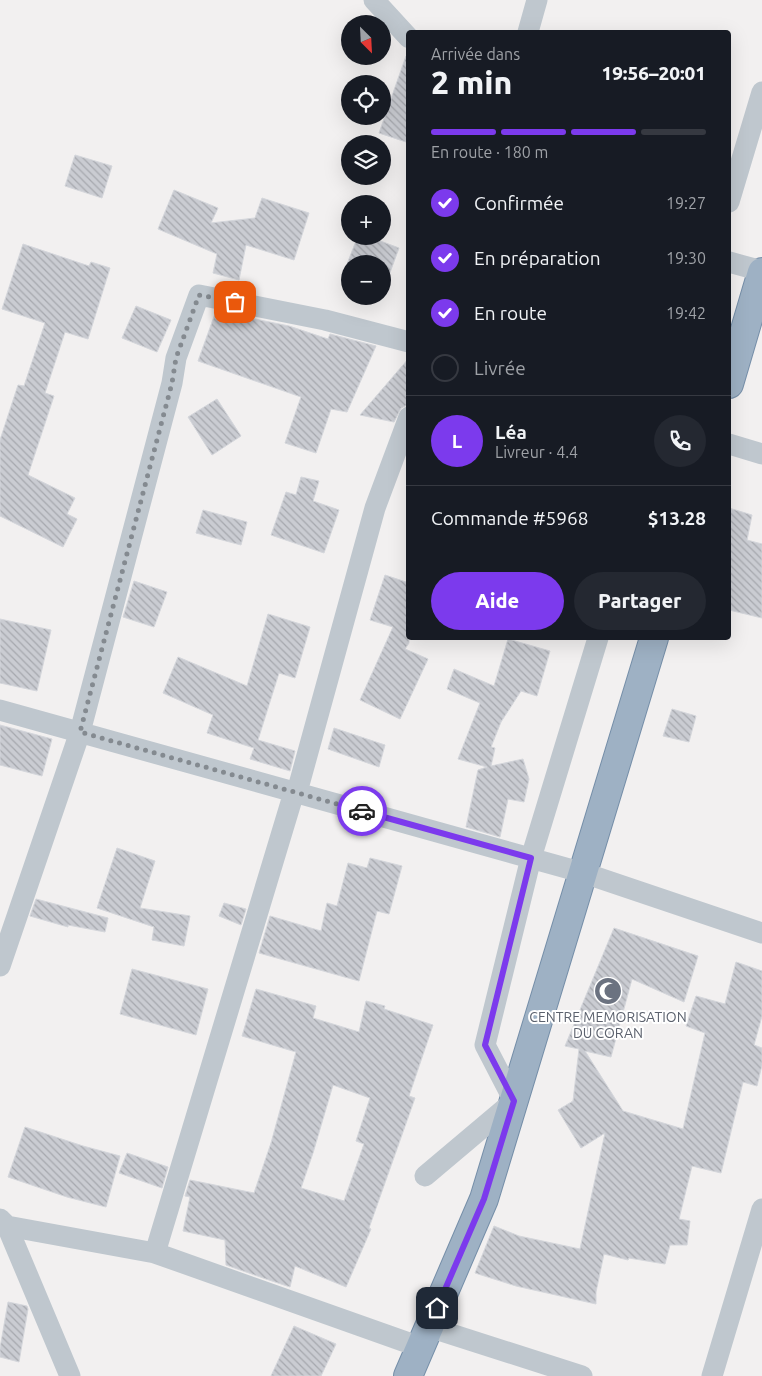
<!DOCTYPE html>
<html lang="fr">
<head>
<meta charset="utf-8">
<style>
  :root { --surface:#171b24; --page:#242831; --text:#f1f3f6; --muted:#9ea1a6; --line:#363941; --accent:#7c3aed }
  body { margin:0; font-family:Ubuntu,sans-serif; background:var(--page); color:var(--text); height:100vh; display:flex; flex-direction:column; font-size:19px; white-space:nowrap }
  * { box-sizing:border-box; margin:0 }
  p { font-size:16px; color:var(--muted) }
  .icon { flex:none; width:28px; height:28px; fill:none; stroke:currentColor; stroke-width:2; stroke-linecap:round; stroke-linejoin:round }
  .map { position:relative; flex:1; overflow:hidden }
  .panel { position:absolute; left:406px; top:30px; width:325px; height:610px; display:flex; flex-direction:column; background:var(--surface); border-radius:5px; box-shadow:0 5px 20px #0002 }
  .panel>* { flex:none }
  .needle { width:32px; rotate:156deg }
  .buttons { position:absolute; left:341px; top:15px; display:grid; gap:10px }
  .buttons a { display:grid; place-items:center; width:50px; height:50px; border-radius:50%; background:var(--surface); box-shadow:0 5px 20px #0002; font-size:25px }
  .pin { position:absolute; display:grid; place-items:center; width:42px; height:42px; color:#fff; margin:-21px; border-radius:10px; box-shadow:0 2px 8px #0006 }
  .courier { position:absolute; display:grid; place-items:center; width:50px; height:50px; margin:-25px; border:4px solid #7c3aed; border-radius:50%; background:#fff; color:#222; box-shadow:0 1px 6px #0007 }
  .head em { font-style:normal; font-weight:800 }
  .head div { display:flex; flex-direction:column-reverse }
  .head { display:flex; align-items:center; justify-content:space-between; height:85px; padding:0 25px }
  h1 { font-size:32px; font-weight:800; line-height:38px }
  .bar { display:grid; grid-template-columns:repeat(4,1fr); gap:8px 5px; align-content:center; height:60px; padding:0 25px }
  .bar i { height:6px; border-radius:4px; background:var(--line) }
  .bar .on { background:var(--accent) }
  .bar p { grid-column:span 4 }
  .line { display:flex; align-items:center; gap:12px; padding:0 25px; border-top:1px solid var(--line) }
  .line div { flex:1 }
  .round { display:grid; place-items:center; flex:none; width:52px; height:52px; border-radius:26px; background:var(--page) }
  ol { padding:0 25px; list-style:none }
  li { display:flex; align-items:center; gap:15px; height:55px }
  li p { margin-inline-start:auto }
  li .icon { padding:5px; border-radius:50%; background:var(--accent); color:#fff; stroke-width:4 }
  li:last-child { color:var(--muted) }
  li i { width:28px; height:28px; border:2px solid var(--line); border-radius:50% }
  .cta { display:flex; gap:10px; margin-top:auto; padding:10px 25px }
  .cta a { flex:1; height:58px; border-radius:30px; background:var(--accent); color:#fff; font-size:20px; font-weight:800; line-height:58px; text-align:center }
  .cta a+a { background:var(--page); color:var(--text) }
  .map>svg:first-child { display:block }
  .building { fill:url(#building-back-hatch); stroke:#d4d6db; fill-rule:evenodd }
  .lines { fill:none; stroke-linecap:round; stroke-linejoin:round }
  .trunk-casing { stroke:#758ea8; stroke-width:30 }
  .minor { stroke:#bfc7ce; stroke-width:21 }
  .trunk { stroke:#9eb1c4; stroke-width:28 }
  .done { stroke:#848a90; stroke-width:5; stroke-dasharray:0 9 }
  .route { stroke:#7c3aed; stroke-width:6 }
  .labels { text-anchor:middle; stroke-width:4; stroke-linejoin:round; paint-order:stroke }
  .worship-label { font-size:14px; fill:#5b616d; stroke:#fff }
</style>
</head>
<body>
<div class="map">
<svg width="762" height="1376" viewBox="0 0 762 1376">
  <defs>
    <pattern id="building-back-hatch" width="6" height="6" patternUnits="userSpaceOnUse" patternTransform="scale(1.25)"><rect width="6" height="6" fill="#caccd2"/><path d="M-1 5l2 2M0 0l6 6M5-1l2 2" fill="none" stroke="#a6a8ae"/></pattern>
  </defs>
  <rect width="100%" height="100%" fill="#f2f0f0"/>
  <path class="building" d="M 406,56 L 409,56 L 409,143 L 379,133 Z
    M 75,155 L 112,166 L 102,198 L 65,186 Z
    M 174,190 L 218,208 L 211,223 L 255,218 L 262,198 L 309,213 L 294,260 L 246,245 L 239,280 L 213,273 L 217,254 L 158,229 Z
    M 358,236 L 367,236 L 399,248 L 388,278 L 382,276 L 382,264 L 347,264 Z
    M 23,244 L 89,266 L 91,262 L 110,268 L 88,339 L 65,332 L 45,393 L 54,396 L 28,475 L 75,498 L 67,514 L 77,519 L 63,547 L 0,516 L 0,440 L 18,385 L 24,386 L 45,323 L 2,309 Z
    M 136,306 L 171,320 L 157,352 L 122,338 Z
    M 216,311 L 289,326 L 328,339 L 330,334 L 376,346 L 347,412 L 331,409 L 316,453 L 285,443 L 301,397 L 198,361 Z
    M 409,358 L 409,395 L 407,405 L 401,408 L 394,422 L 360,415 Z
    M 217,399 L 241,436 L 212,455 L 188,417 Z
    M 301,477 L 319,481 L 313,501 L 339,510 L 324,553 L 271,535 L 286,492 L 296,495 Z
    M 729,508 L 752,515 L 747,540 L 762,544 L 762,618 L 729,610 Z
    M 203,510 L 247,522 L 241,545 L 196,533 Z
    M 385,575 L 409,583 L 409,643 L 405,649 L 428,659 L 400,719 L 360,700 L 393,627 L 370,620 Z
    M 134,581 L 167,592 L 154,627 L 123,617 Z
    M 268,614 L 310,627 L 295,678 L 279,673 L 258,740 L 295,751 L 290,771 L 250,759 L 254,748 L 207,733 L 213,715 L 163,693 L 178,657 L 247,686 Z
    M 0,619 L 51,630 L 37,691 L 0,683 Z
    M 508,639 L 550,651 L 537,696 L 521,691 L 501,722 L 491,747 L 495,748 L 491,766 L 523,759 L 529,779 L 524,802 L 508,799 L 500,837 L 466,827 L 478,770 L 487,767 L 458,759 L 480,703 L 447,689 L 454,669 L 494,686 Z
    M 672,709 L 696,716 L 689,742 L 663,736 Z
    M 0,725 L 52,739 L 42,776 L 0,765 Z
    M 334,728 L 385,745 L 379,767 L 328,749 Z
    M 117,848 L 155,861 L 140,908 L 190,916 L 184,946 L 152,940 L 154,927 L 97,908 Z
    M 370,858 L 402,866 L 389,914 L 377,911 L 359,981 L 259,953 L 270,916 L 321,931 L 327,903 L 337,906 L 348,863 L 367,868 Z
    M 36,899 L 108,918 L 105,932 L 68,925 L 68,927 L 30,916 Z
    M 224,903 L 246,909 L 241,925 L 219,916 Z
    M 614,928 L 698,956 L 684,1002 L 632,979 L 611,1057 L 585,1051 L 623,1111 L 683,1129 L 705,1033 L 686,1026 L 696,996 L 725,1004 L 736,962 L 762,971 L 762,1016 L 754,1045 L 762,1048 L 762,1065 L 757,1086 L 743,1082 L 721,1173 L 692,1166 L 679,1219 L 690,1221 L 687,1245 L 670,1245 L 665,1264 L 629,1258 L 628,1260 L 604,1254 L 596,1292 L 596,1304 L 516,1286 L 475,1273 L 494,1226 L 519,1236 L 580,1249 L 605,1133 L 581,1148 L 558,1110 L 573,1101 L 579,1049 L 565,1046 Z
    M 132,969 L 208,989 L 196,1035 L 120,1014 Z
    M 256,989 L 316,1006 L 313,1018 L 359,1032 L 366,1001 L 385,1006 L 384,1009 L 433,1025 L 409,1096 L 415,1098 L 369,1228 L 371,1229 L 346,1287 L 295,1266 L 290,1287 L 266,1279 L 226,1265 L 225,1240 L 183,1231 L 190,1197 L 185,1196 L 190,1180 L 254,1193 L 271,1143 L 296,1052 L 242,1036 ZM 333,1085 L 370,1098 L 356,1141 L 364,1144 L 344,1201 L 301,1188 L 313,1153 Z
    M 25,1127 L 83,1146 L 120,1156 L 106,1207 L 67,1197 L 8,1177 Z
    M 127,1153 L 168,1167 L 162,1188 L 119,1173 Z
    M 8,1302 L 27,1306 L 28,1309 L 19,1362 L 0,1357 L 0,1348 Z
    M 294,1326 L 336,1344 L 321,1376 L 271,1376 Z"/>
  <g class="lines">
    <g class="trunk-casing">
      <path id="trunk" d="M 729,384 L 762,272
        M 408,1376 L 484,1199 L 654,638"/>
    </g>
    <path class="minor" d="M 374,0 L 409,38
      M 528,32 L 537,0
      M 729,202 L 762,92
      M 729,262 L 762,271
      M 729,444 L 762,454
      M 0,710 L 584,873 L 762,933
      M 0,966 L 80,732 L 172,383 L 176,358 L 199,295 L 325,320 L 409,342
      M 425,1176 L 514,1101 L 485,1045 L 531,858 L 598,638
      M 0,1219 L 7,1226 L 70,1376
      M 7,1226 L 155,1253 L 420,1347
      M 155,1253 L 292,799 L 297,792 L 375,508 L 409,417
      M 429,1327 L 582,1376
      M 712,1376 L 762,1209"/>
    <use href="#trunk" class="trunk"/>
  </g>
  <g class="lines">
    <path class="done" d="M 235,302 L 199,295 L 176,358 L 172,383 L 80,732 L 362,811"/>
    <path class="route" d="M 362,811 L 531,858 L 485,1045 L 514,1101 L 484,1199 L 437,1308"/>
  </g>
  <defs>
    <g id="mosque-disc" transform="scale(1.4375)"><circle r="9.5" fill="#6b7280" stroke="#fff"/><path d="M3.5-4.9A6 6 0 1 0 3.5 4.9A5 5 0 1 1 3.5-4.9Z" fill="#fff"/></g>
  </defs>
  <g fill-rule="evenodd">
    <use href="#mosque-disc" x="608" y="991"/>
  </g>
  <g class="labels">
    <g class="worship-label">
      <text x="608" y="1022">CENTRE MEMORISATION<tspan x="608" dy="16">DU CORAN</tspan></text>
    </g>
  </g>
</svg>
<div class="buttons">
<a><svg class="needle" viewBox="-14 -14 28 28"><path d="M0-13l5 13h-10z" fill="#e53935"/><path d="M0 13l5-13h-10z" fill="#9ea1a6"/></svg></a>
<a><svg class="icon" aria-label="locate" viewBox="0 0 24 24"><circle cx="12" cy="12" r="6"/><path d="M12 2v4M12 18v4M2 12h4M18 12h4"/></svg></a>
<a><svg class="icon" aria-label="layers" viewBox="0 0 24 24"><path d="M12 4l9 5-9 5-9-5zM3 14l9 5 9-5"/></svg></a>
<a>+</a>
<a>−</a>
</div>
<div class="pin" style="left:235px;top:302px;background:#ea580c"><svg class="icon" aria-label="bag" viewBox="0 0 24 24"><path d="M5 8h14l-1 12H6zM9 8a3 3 0 0 1 6 0"/></svg></div>
<div class="pin" style="left:437px;top:1308px;background:#1f2937"><svg class="icon" aria-label="home" viewBox="0 0 24 24"><path d="M3 11l9-7 9 7M6 9v11h12V9"/></svg></div>
<div class="courier" style="left:362px;top:811px"><svg class="icon" aria-label="car" viewBox="0 0 24 24"><path d="M5 17H2v-5l4-1 3-4h7l3 4 3 1v5h-3M9 17h6M6 11h13"/><circle cx="7" cy="17" r="2"/><circle cx="17" cy="17" r="2"/></svg></div>
<section class="panel">
<div class="head"><div><h1>2 min</h1><p>Arrivée dans</p></div><em>19:56–20:01</em></div>
<div class="bar"><i class="on"></i><i class="on"></i><i class="on"></i><i></i><p>En route · 180 m</p></div>
<ol>
<li><svg class="icon" aria-label="check" viewBox="0 0 24 24"><path d="M5 12l5 5 9-10"/></svg>Confirmée<p>19:27</p></li>
<li><svg class="icon" aria-label="check" viewBox="0 0 24 24"><path d="M5 12l5 5 9-10"/></svg>En préparation<p>19:30</p></li>
<li><svg class="icon" aria-label="check" viewBox="0 0 24 24"><path d="M5 12l5 5 9-10"/></svg>En route<p>19:42</p></li>
<li><i></i>Livrée</li>
</ol>
<div class="line" style="height:90px"><b class="round" style="background:var(--accent);color:#fff">L</b><div><b>Léa</b><p>Livreur · 4.4</p></div><a class="round"><svg class="icon" aria-label="phone" viewBox="0 0 24 24"><path d="M5 4h4l2 5-3 2q2 4 5 5l2-3 5 2v4C11 20 4 13 5 4z"/></svg></a></div>
<div class="line" style="height:65px"><div>Commande #5968</div><b>$13.28</b></div>
<div class="cta"><a>Aide</a><a>Partager</a></div>
</section>
</div>
</body>
</html>
